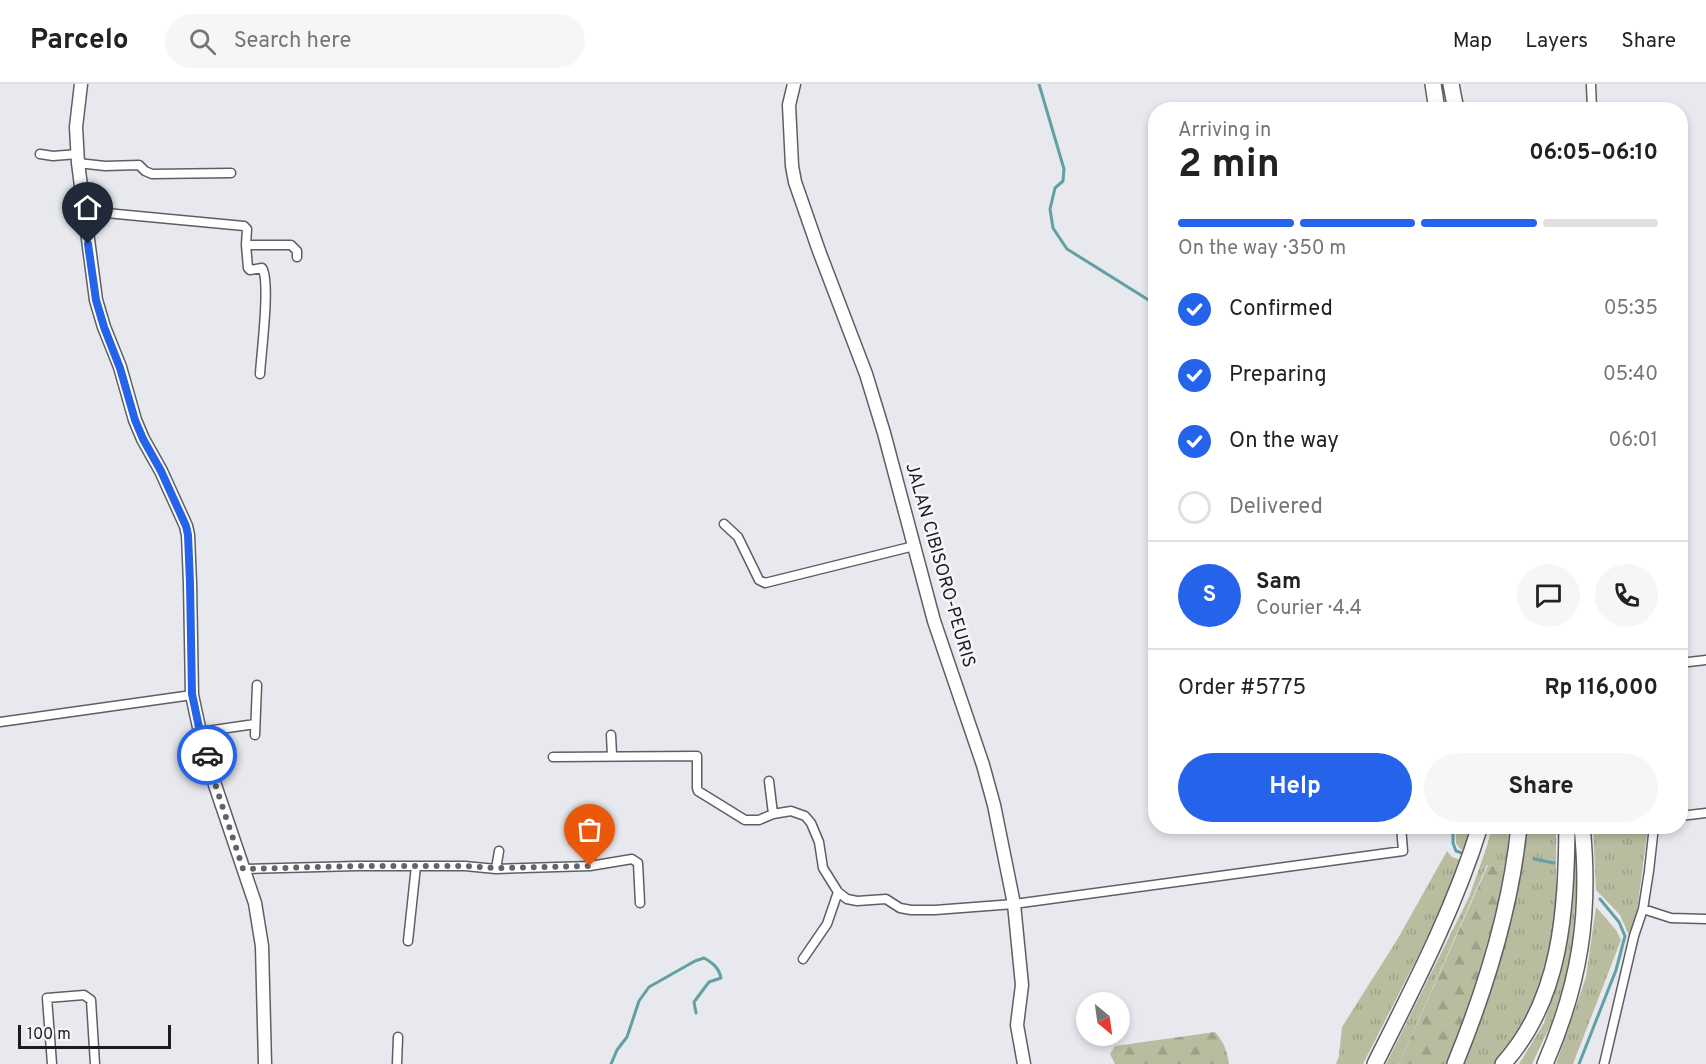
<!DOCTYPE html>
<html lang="en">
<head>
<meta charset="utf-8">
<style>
  :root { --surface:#fff; --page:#f6f6f6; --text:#222; --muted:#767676; --line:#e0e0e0; --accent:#2563eb }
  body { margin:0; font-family:Overpass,sans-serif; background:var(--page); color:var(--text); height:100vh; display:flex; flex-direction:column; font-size:22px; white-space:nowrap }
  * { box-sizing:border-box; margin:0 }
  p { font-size:20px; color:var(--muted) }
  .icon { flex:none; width:33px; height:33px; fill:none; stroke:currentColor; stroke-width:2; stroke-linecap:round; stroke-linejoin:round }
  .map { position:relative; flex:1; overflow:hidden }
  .panel { position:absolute; left:1148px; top:18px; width:540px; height:732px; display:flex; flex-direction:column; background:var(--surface); border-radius:24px; box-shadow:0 3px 9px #0003 }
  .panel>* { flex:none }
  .needle { width:39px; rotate:151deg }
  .buttons { position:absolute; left:1076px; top:908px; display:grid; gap:12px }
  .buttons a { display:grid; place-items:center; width:54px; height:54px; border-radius:50%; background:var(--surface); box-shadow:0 3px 9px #0003; font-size:30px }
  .scale { position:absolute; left:18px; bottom:15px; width:153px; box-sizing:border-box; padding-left:6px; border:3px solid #1c1c1e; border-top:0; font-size:16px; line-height:21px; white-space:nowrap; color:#1c1c1e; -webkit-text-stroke:4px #f4f6fb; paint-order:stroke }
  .pin { position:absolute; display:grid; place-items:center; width:51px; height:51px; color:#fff; margin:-62px -26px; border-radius:50% 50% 50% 0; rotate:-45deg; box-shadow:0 0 6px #0007 }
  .pin .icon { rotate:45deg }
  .courier { position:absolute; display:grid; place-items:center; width:60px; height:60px; margin:-30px; border:4px solid #2563eb; border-radius:50%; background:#fff; color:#222; box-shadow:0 2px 8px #0007 }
  .summary em { font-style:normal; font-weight:700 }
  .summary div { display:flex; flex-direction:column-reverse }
  .summary { display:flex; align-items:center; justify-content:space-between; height:102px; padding:0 30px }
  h1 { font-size:39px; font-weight:700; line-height:45px }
  .bar { display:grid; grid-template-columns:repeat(4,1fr); gap:9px 6px; align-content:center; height:72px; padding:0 30px }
  .bar i { height:8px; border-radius:4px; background:var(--line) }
  .bar .selected { background:var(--accent) }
  .bar p { grid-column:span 4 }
  .line { display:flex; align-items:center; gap:15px; padding:0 30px; border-top:2px solid var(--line) }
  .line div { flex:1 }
  .round { display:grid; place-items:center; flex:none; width:63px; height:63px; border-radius:32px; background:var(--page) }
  ol { padding:0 30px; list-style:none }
  li { display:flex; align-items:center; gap:18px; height:66px }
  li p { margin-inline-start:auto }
  li .icon { padding:6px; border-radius:50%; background:var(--accent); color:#fff; stroke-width:4 }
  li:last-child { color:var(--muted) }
  li i { width:33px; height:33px; border:3px solid var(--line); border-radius:50% }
  .primary-button { display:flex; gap:12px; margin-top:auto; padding:12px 30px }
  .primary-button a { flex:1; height:69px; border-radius:36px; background:var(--accent); color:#fff; font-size:24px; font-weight:700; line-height:69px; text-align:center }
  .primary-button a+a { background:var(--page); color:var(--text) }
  header { display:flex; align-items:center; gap:36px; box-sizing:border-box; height:84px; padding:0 30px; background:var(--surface); border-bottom:2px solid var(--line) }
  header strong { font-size:28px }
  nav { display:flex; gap:33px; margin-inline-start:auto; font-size:21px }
  .search { width:420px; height:54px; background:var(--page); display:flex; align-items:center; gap:15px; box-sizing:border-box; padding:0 21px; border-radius:33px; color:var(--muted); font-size:22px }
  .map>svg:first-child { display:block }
  .grass { fill:url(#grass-tufts) }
  .forest { fill:url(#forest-firs) }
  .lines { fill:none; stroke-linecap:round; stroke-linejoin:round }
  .stream { stroke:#61a0a5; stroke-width:3 }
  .street-casing { stroke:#5d5f63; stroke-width:11 }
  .secondary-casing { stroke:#5d5f63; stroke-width:15 }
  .highway-casing { stroke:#5d5f63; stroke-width:18 }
  .street { stroke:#fff; stroke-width:8 }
  .secondary { stroke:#fff; stroke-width:12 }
  .highway { stroke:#fff; stroke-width:15 }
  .done { stroke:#636467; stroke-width:6; stroke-dasharray:0 10.8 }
  .route { stroke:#2563eb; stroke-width:8 }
  .labels { text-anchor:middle; stroke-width:5; stroke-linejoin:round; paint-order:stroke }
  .street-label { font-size:18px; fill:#1c1c1e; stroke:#f4f6fb }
</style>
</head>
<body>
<header>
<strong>Parcelo</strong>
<div class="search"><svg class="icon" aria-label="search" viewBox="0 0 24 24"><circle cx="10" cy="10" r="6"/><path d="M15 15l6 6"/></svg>Search here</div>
<nav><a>Map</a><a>Layers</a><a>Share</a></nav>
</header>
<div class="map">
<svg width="1706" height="980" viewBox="0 0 1706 980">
  <defs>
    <pattern id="grass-tufts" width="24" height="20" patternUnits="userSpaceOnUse" patternTransform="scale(1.5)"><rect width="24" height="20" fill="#b9bc9f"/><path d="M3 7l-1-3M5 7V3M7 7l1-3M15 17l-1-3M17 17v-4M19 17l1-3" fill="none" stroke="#9ea188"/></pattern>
    <pattern id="forest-firs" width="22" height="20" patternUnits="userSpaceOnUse" patternTransform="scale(1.5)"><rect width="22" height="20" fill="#b9bc9f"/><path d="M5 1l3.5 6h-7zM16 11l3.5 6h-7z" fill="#9ea188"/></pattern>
  </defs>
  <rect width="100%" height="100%" fill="#e7e9ee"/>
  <path class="grass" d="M 1456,743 L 1473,743 L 1465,767 L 1460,765 L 1456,759 Z
    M 1492,743 L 1509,743 L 1507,783 L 1487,781 L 1399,980 L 1386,980 L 1469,813 L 1487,762 Z
    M 1524,743 L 1556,743 L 1556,828 L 1551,880 L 1534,929 L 1499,980 L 1462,980 L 1473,957 L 1499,878 Z
    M 1574,743 L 1577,797 L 1571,878 L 1551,940 L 1532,980 L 1519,980 L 1544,939 L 1562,879 Z
    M 1593,743 L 1648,743 L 1636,834 L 1629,851 L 1620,831 L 1596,806 Z
    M 1447,767 L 1452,773 L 1461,776 L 1435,839 L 1363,980 L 1336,980 L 1339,972 L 1342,943 L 1397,856 Z
    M 1596,823 L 1616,846 L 1621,856 L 1573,980 L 1556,980 L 1586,893 Z"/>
  <path class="forest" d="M 1488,781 L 1507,783 L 1484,877 L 1461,946 L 1447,980 L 1399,980 Z
    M 1215,948 C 1224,958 1227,967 1229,980 L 1115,980 L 1110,970 L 1115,962 Z"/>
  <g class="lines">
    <path class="stream" d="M 1039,0 L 1064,85 L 1063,97 L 1055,104 L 1050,125 L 1053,144 L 1067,165 L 1155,220
      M 1453,742 L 1453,759 L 1456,767 L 1465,770
      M 1534,775 L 1554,779
      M 611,980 L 617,966 L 627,953 L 639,917 L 649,903 L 695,877 L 704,874 C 713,879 719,884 721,894 L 709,898 L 694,918 L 696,929
      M 1579,980 L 1616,886 L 1625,852 L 1619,838 L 1600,815"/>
    <g class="street-casing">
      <path id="street" d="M 1591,0 L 1592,26
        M 40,70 L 53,72 L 78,70
        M 78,79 L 105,82 L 139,81 L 145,87 L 152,90 L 231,89
        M 85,127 L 244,142 L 247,145 L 246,161 L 291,161 L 297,167 L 297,173
        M 246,161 L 248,184 L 250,186 L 262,184 C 271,197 261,270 260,290
        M 724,440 L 738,453 L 759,496 L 765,499 L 914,462
        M 1680,579 L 1706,576
        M 0,638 L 192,611
        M 200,648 L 255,640
        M 255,651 L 257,601
        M 611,651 L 612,671
        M 553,673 L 697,672 L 697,704 L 698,707 L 745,736 L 759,736 L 773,730 L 791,727 L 805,732 L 811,739 L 819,758 L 823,784 L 838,808 L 847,815 L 857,817 L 886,815 L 900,824 L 911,826 L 935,826 L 1014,820 L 1403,767 L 1401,742
        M 769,697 L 773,730
        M 1680,732 L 1706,729
        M 589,752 L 590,782
        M 243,785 L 357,782 L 465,782 L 496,785 L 590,782 L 632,775 L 638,779 L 640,819
        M 496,785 L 499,767
        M 1643,825 L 1671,834 L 1706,835
        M 408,857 L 416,782
        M 803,875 L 827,840 L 838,808
        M 52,980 L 47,914 L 84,911 L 91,916 L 95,980
        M 397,980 L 398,953
        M 1604,980 L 1634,852 L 1643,825 L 1649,787 L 1654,742"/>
    </g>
    <g class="secondary-casing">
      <path id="secondary" d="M 81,0 L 76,43 L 78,79 L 96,216 L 104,243 L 120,283 L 135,336 L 143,355 L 161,387 L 186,442 L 188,451 L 190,499 L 192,611 L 200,648 L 215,701 L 255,819 L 262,862 L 265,980
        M 794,0 L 789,21 L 792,82 L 795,98 L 819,167 L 866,290 L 884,349 L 934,537 L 983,681 L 994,721 L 1014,820 L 1022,901 L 1017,941 L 1024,980"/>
    </g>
    <g class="highway-casing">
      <path id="highway" d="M 1433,0 L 1437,26
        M 1451,0 L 1456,26
        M 1375,980 C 1414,902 1454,826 1480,742
        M 1455,980 C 1486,904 1511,825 1519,742
        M 1503,980 C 1562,915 1566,826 1567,742
        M 1545,980 C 1580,899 1591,830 1582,742"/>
    </g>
    <use href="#street" class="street"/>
    <use href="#secondary" class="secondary"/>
    <use href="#highway" class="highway"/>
  </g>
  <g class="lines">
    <path class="done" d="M 207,671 C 217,709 231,747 243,785 L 357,782 L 465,782 L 496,784 L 590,782"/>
    <path class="route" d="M 88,160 L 96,216 L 104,243 L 120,284 L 135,336 L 143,355 L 161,387 L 186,442 L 188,451 L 190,499 L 192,610 L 200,648 L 207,671"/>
  </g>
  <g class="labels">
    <g class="street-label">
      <text transform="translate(941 481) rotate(74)" y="6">JALAN CIBISORO-PEURIS</text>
    </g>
  </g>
</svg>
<div class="buttons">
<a><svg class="needle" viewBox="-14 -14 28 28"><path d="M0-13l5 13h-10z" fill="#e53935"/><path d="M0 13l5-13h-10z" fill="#767676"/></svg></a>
</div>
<div class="scale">100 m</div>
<div class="pin" style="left:590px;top:782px;background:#ea580c"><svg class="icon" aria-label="bag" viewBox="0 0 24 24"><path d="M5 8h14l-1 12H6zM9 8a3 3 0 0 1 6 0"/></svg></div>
<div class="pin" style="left:88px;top:160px;background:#1f2937"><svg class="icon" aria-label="home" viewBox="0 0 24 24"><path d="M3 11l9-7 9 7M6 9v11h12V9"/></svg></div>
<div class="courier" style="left:207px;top:671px"><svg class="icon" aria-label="car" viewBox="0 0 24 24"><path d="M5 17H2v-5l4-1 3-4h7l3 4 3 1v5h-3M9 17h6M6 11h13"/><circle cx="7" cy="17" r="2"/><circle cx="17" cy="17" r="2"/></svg></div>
<section class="panel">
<div class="summary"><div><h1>2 min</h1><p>Arriving in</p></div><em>06:05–06:10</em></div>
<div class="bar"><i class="selected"></i><i class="selected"></i><i class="selected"></i><i></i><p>On the way · 350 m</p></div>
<ol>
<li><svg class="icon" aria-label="check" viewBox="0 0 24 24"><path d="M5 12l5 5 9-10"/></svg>Confirmed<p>05:35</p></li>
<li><svg class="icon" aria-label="check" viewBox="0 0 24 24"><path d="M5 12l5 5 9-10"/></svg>Preparing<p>05:40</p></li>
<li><svg class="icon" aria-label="check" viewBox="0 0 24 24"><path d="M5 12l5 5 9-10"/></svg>On the way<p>06:01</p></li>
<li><i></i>Delivered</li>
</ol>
<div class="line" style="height:108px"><b class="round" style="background:var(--accent);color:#fff">S</b><div><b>Sam</b><p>Courier · 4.4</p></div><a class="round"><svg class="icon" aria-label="chat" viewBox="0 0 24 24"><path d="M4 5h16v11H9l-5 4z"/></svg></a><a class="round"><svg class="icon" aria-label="phone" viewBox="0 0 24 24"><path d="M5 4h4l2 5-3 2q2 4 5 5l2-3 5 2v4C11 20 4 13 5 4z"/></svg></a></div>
<div class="line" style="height:78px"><div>Order #5775</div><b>Rp 116,000</b></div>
<div class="primary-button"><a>Help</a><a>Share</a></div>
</section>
</div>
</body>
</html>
